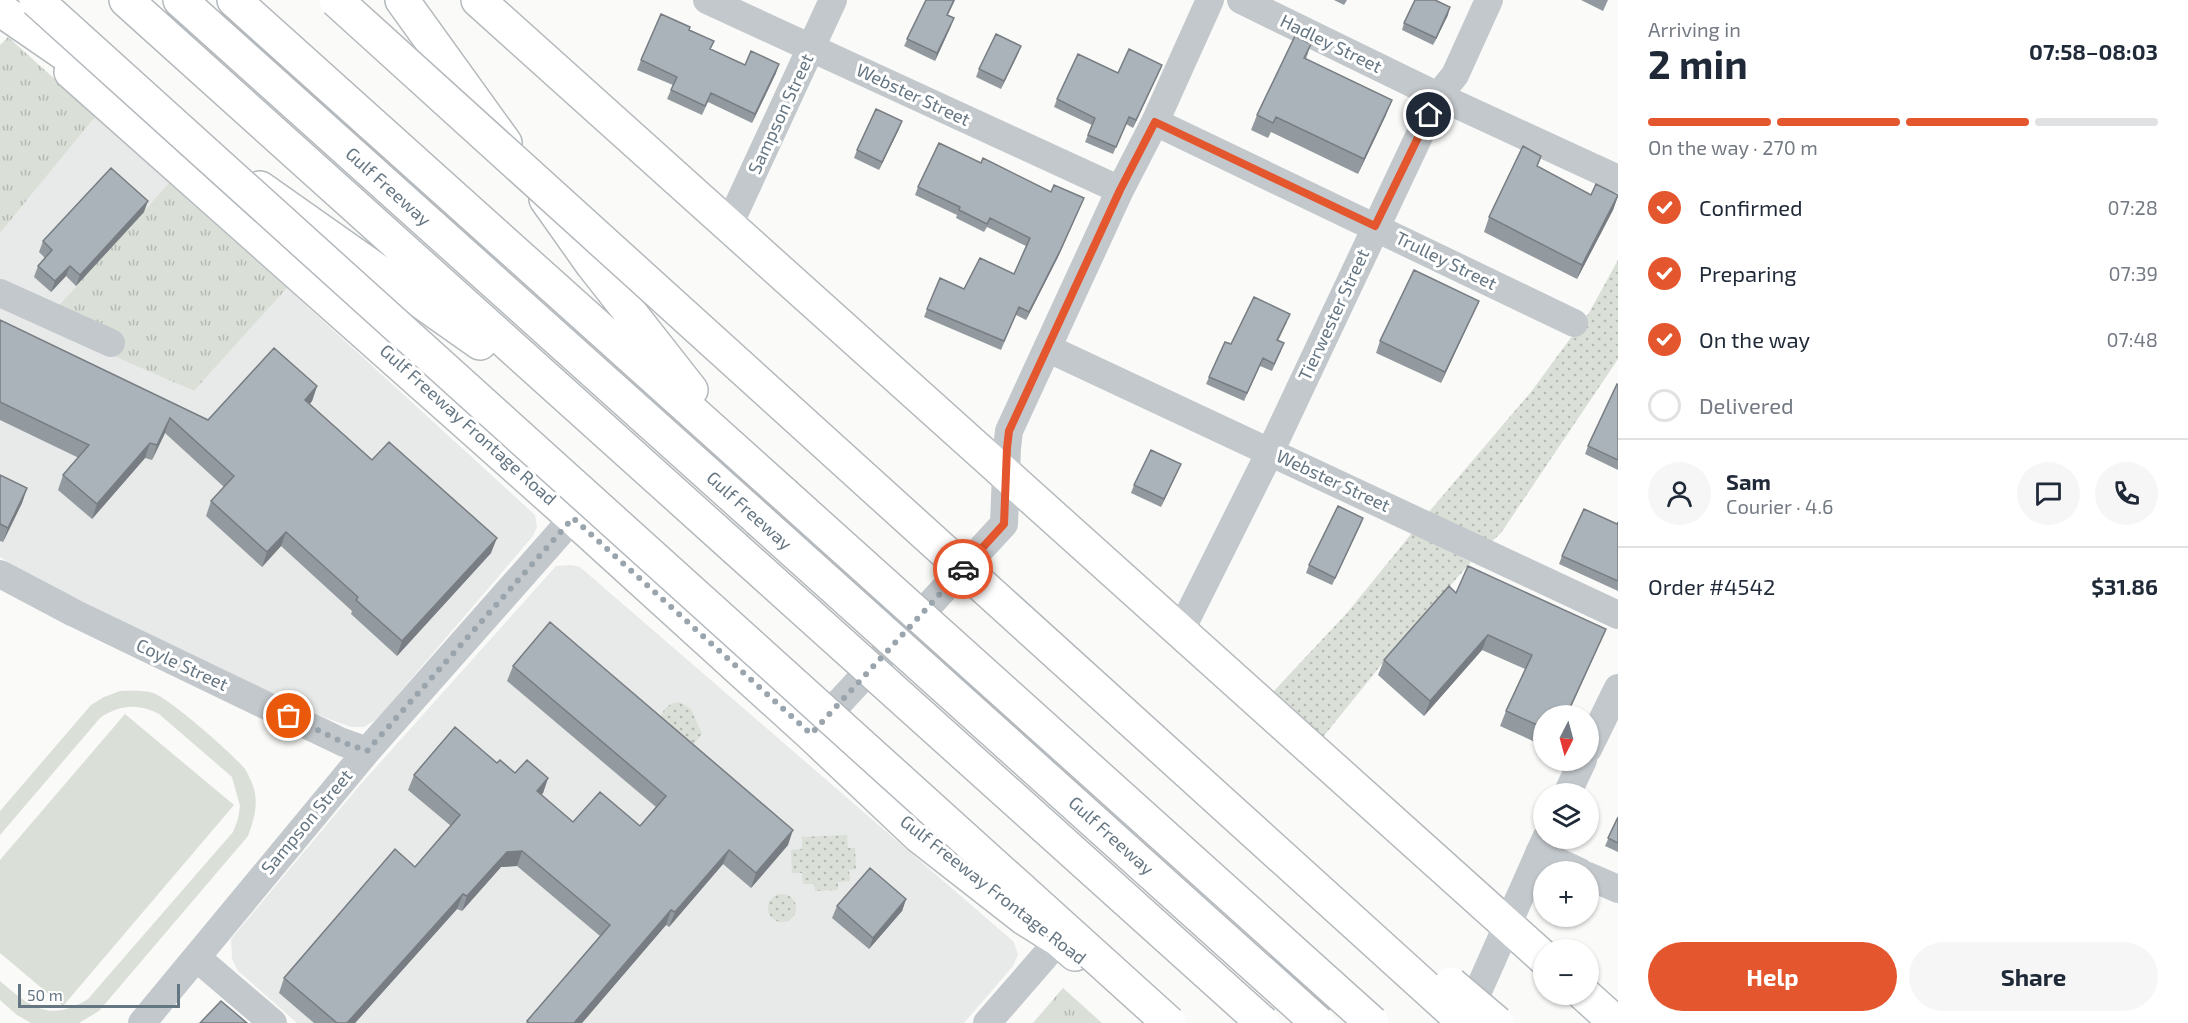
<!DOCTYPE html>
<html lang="en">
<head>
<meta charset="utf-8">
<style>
  :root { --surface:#fff; --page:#f6f6f7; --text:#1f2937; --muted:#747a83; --line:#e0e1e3; --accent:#e4572e }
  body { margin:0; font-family:"Exo 2",sans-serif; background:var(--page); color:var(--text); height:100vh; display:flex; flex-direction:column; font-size:22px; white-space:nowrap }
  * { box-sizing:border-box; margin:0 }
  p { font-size:20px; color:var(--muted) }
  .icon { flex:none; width:33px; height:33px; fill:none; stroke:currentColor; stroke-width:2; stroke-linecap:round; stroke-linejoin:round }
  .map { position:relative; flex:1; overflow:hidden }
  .details { display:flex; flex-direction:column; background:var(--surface); width:570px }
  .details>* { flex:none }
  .needle { width:39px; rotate:186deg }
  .tools { position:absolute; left:1533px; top:705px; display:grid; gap:12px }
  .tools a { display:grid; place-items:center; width:66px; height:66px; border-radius:50%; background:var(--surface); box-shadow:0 2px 4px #0004; font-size:30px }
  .scale { position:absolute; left:18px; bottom:15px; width:162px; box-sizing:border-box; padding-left:6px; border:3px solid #657683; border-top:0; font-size:16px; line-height:21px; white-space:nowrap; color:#657683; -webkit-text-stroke:4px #fff; paint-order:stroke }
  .pin { position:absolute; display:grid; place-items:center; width:51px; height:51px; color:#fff; margin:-26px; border:3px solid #fff; border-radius:50%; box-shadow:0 2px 6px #0007 }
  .courier { position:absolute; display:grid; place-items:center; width:60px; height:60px; margin:-30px; border:4px solid #e4572e; border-radius:50%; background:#fff; color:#222; box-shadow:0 2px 8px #0007 }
  .headline em { font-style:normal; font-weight:700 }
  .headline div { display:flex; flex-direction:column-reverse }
  .headline { display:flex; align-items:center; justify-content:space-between; height:102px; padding:0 30px }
  h1 { font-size:39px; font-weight:700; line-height:45px }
  .bar { display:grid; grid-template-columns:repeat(4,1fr); gap:9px 6px; align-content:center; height:72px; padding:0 30px }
  .bar i { height:8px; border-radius:4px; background:var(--line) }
  .bar .current { background:var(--accent) }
  .bar p { grid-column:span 4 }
  .line { display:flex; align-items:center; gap:15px; padding:0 30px; border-top:2px solid var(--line) }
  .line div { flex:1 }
  .round { display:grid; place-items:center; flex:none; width:63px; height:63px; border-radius:32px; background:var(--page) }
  ol { padding:0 30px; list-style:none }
  li { display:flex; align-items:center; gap:18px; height:66px }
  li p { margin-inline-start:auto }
  li .icon { padding:6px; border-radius:50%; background:var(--accent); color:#fff; stroke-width:4 }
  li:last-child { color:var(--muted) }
  li i { width:33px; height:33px; border:3px solid var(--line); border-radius:50% }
  .cta { display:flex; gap:12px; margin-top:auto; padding:12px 30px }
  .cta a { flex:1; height:69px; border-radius:36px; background:var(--accent); color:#fff; font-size:24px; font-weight:700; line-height:69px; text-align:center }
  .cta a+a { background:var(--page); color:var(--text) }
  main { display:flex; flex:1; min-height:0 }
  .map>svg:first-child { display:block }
  .built { fill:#e8e9e9 }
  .grass { fill:url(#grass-tufts) }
  .park { fill:url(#park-dots) }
  .pitch { fill:#dadfd7 }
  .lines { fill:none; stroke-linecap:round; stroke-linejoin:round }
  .major-casing { stroke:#b5babe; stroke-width:36 }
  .highway-casing { stroke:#b4b9bd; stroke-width:36 }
  .minor { stroke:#c3c8cc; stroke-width:28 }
  .major { stroke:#fff; stroke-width:33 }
  .highway { stroke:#fff; stroke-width:33 }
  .highway-bridge-casing { stroke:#b4b9bd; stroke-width:36; stroke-linecap:butt }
  .highway-bridge { stroke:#fff; stroke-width:33 }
  .wall { fill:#929a9f }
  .shaded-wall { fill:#777d82 }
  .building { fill:#aab3b9; stroke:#777d82; stroke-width:1.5 }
  .done { stroke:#99a4ac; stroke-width:6; stroke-dasharray:0 10.8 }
  .route { stroke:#e4572e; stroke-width:8 }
  .labels { text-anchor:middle; stroke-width:6; stroke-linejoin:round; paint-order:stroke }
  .street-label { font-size:18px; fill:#657683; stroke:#fff }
</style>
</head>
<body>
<main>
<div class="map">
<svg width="1618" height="1023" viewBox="0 0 1618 1023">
  <defs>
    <pattern id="grass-tufts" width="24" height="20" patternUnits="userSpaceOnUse" patternTransform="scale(1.5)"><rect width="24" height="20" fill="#dadfd7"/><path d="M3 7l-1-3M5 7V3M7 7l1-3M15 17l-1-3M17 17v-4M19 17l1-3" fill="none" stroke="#b4b9b4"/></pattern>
    <pattern id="park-dots" width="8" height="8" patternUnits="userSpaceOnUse" patternTransform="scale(1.5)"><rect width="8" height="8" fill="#dadfd7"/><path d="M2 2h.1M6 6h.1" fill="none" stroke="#b4b9b4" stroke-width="1.8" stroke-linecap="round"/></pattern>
  </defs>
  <rect width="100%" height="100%" fill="#fafaf8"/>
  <path class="built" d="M 96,116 L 169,183 L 54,311 L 0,285 L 0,233 Z
    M 287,288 L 535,515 L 537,527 L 533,536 L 381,714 L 374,721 L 364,727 L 351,727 L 326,718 L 251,683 L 39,581 L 0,557 L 0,304 L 194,391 Z
    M 571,565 L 580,567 L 1014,942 L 1018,955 L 1013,966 L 964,1023 L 297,1023 L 238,971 L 232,959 L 231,939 L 360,785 L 556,566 Z"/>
  <path class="grass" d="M 8,37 L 96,116 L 0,233 L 0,45 Z
    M 169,183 L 287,288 L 194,391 L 112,355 L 54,311 Z
    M 1063,988 L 1102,1023 L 1033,1023 Z"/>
  <path class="park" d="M 1618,260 L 1618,359 L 1501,533 L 1488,545 L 1428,513 L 1531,392 L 1589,313 Z
    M 1412,533 L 1471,562 L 1390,654 L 1323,737 L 1273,692 L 1347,613 Z
    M 679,702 L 691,709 L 702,734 L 694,744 L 686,747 L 660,719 C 664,708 667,704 679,702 Z
    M 847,835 L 848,848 L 855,848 L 856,869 L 849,870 L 850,881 L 838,882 L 838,890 L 815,891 L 814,884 L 803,884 L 802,873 L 792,873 L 791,850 L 802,849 L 802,837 Z
    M768 908a14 14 0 1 1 28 0a14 14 0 1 1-28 0Z"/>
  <path class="pitch" d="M 120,691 C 131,691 143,690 153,693 C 168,697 234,755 245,769 C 248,774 251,780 253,786 C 259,802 254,820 248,836 L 99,1011 L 79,1023 L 31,1023 L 17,1015 L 0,1000 L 0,981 C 30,1007 50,1023 88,999 L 233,832 L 238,819 L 240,806 L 232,777 L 159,714 C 138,703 119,705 100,718 L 0,835 L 0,811 L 91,705 L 104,697 Z
    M 125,714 L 234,805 L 63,1006 L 0,953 L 0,860 Z"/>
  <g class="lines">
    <g class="major-casing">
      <path id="major" d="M 478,0 L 1544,958
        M 71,72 L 573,518 L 811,734 L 919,836 L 1024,918 L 1059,940 L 1075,954
        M 1584,994 L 1616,1023"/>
    </g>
    <g class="highway-casing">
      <path id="highway" d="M 126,0 L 735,548
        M 180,0 L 759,520
        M 234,0 L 784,494
        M 402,0 L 505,143
        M 1,10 L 126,96
        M 260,188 L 480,343
        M 546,199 L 592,264 L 691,390"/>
    </g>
    <path class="minor" d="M 707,0 L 1120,190
      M 1241,0 L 1438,96 L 1618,179
      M 1155,122 L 1574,323
      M 728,227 L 833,0
      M 0,293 L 111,343
      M 1047,348 L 1618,615
      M 0,574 L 74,613 L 342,742 L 367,751
      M 1180,632 L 1270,452 L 1438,96 L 1455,75 L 1489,0
      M 813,731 L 1004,524 L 1007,448 L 1009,431 L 1120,190 L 1155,122 L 1210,0
      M 1588,749 L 1618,688
      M 1567,794 L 1583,760
      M 1539,853 L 1580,872
      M 1588,876 L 1618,889
      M 197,958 L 273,1023
      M 142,1023 L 367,751 L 573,518
      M 987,1023 L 1059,940
      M 1464,1023 L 1546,838"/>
    <use href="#major" class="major"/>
    <use href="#highway" class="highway"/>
    <g class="highway-bridge-casing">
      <path id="highway-bridge" d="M 36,0 L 1169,1023
        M 336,0 L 1465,1023
        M 784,494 L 1372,1023
        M 759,520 L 1318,1023
        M 735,548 L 1263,1023
        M 1451,984 L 1497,1023"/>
    </g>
    <use href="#highway-bridge" class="highway-bridge"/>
  </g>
  <path class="wall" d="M 926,0 L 955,0 L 948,15 L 951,26 L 935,61 L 904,46 Z
    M 1334,0 L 1347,0 L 1344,5 Z
    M 1581,0 L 1608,0 L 1603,11 Z
    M 1448,15 L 1433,45 L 1402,30 L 1404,23 Z
    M 689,30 L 711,49 L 745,65 L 776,73 L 752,123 L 708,102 L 702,115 L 667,99 L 673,85 L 637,70 L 641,60 Z
    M 1311,44 L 1306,59 L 1386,115 L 1358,174 L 1271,132 L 1268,138 L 1251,130 L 1257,115 Z
    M 1021,46 L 1001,89 L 976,77 L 979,69 Z
    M 1159,72 L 1133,128 L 1126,124 L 1113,154 L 1085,142 L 1092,125 L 1054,107 L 1057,99 L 1118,73 Z
    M 899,129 L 879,170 L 854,158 L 857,150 Z
    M 981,163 L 1051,192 L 1084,198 L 1058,257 L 1026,320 L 1016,315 L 1001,350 L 924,317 L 927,309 L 964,289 L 1014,274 L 1026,246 L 987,227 L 984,232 L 956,218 L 957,215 L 915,195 L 918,187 Z
    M 1537,167 L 1591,195 L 1618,196 L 1613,210 L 1577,279 L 1484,232 L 1489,217 Z
    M 144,212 L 76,286 L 66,276 L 51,292 L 34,277 L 38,266 L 45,258 L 39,252 L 43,241 Z
    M 1474,312 L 1441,383 L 1376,353 L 1380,341 Z
    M 0,320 L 208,420 L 317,386 L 312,401 L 310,404 L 372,460 L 491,553 L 397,656 L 351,614 L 352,611 L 281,546 L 262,567 L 206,516 L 211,501 L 224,487 L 165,433 L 152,460 L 145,458 L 92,519 L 58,490 L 63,475 L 79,458 L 0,420 Z
    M 1287,322 L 1278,341 L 1281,351 L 1272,371 L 1260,366 L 1244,401 L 1206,384 L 1209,377 L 1231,344 Z
    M 1618,385 L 1618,470 L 1585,454 L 1588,446 Z
    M 1181,464 L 1161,507 L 1131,493 L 1134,485 Z
    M 0,475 L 27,488 L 22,503 L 3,542 L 0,541 Z
    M 1363,518 L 1332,585 L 1306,573 L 1309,565 Z
    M 1618,522 L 1618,591 L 1559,564 L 1562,556 L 1617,524 Z
    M 1456,593 L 1606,629 L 1600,643 L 1544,716 L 1544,746 L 1500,726 L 1506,711 L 1525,669 L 1482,650 L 1424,716 L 1378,675 L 1384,660 Z
    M 513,666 L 788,845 L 751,888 L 723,864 L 669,927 L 666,925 L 582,1023 L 526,1023 L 600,936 L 517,866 L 501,867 L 462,911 L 457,909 L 355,1023 L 314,1023 L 279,993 L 284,978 L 415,867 L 451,826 L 408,790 L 414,775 L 497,763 L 515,773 L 548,778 L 543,793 L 541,795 L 573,822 L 640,826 L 656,807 L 507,681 Z
    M 1618,817 L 1618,852 L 1605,846 Z
    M 906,899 L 902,911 L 869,949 L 832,918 L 837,906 Z"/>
  <path class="shaded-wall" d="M 1450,7 L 1448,15 L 1433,45 L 1436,38 Z
    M 954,18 L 951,26 L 935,61 L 937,53 Z
    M 1021,46 L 1018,54 L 1001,89 L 1004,81 Z
    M 779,64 L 776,73 L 752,123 L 755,114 Z
    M 1162,65 L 1159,72 L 1133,128 L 1136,120 Z
    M 1392,100 L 1386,115 L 1358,174 L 1364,159 Z
    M 902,121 L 899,129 L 879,170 L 882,162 Z
    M 1618,196 L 1613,210 L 1577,279 L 1582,265 Z
    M 1084,198 L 1058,257 L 1026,320 L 1029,312 Z
    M 148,201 L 144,212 L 76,286 L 80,275 Z
    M 70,266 L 66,276 L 51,292 L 55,281 Z
    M 1479,301 L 1474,312 L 1441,383 L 1445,372 Z
    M 317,386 L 312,401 L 300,415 L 305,400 Z
    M 170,418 L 165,433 L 152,460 L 157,445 Z
    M 150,443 L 145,458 L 92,519 L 97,504 Z
    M 1181,464 L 1178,471 L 1161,507 L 1164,499 Z
    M 27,488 L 22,503 L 3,542 L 8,528 Z
    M 1363,518 L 1360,526 L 1332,585 L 1335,578 Z
    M 286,532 L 281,546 L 262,567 L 267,552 Z
    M 497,538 L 491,553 L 397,656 L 402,641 Z
    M 1606,629 L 1600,643 L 1567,716 L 1566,716 Z
    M 1488,635 L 1482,650 L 1424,716 L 1430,701 Z
    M 548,778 L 543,793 L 531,806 L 537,791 Z
    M 793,830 L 788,845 L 751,888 L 756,873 Z
    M 729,850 L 723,864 L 669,927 L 675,912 Z
    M 522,851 L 517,866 L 501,867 L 462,911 L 467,896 L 507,852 Z
    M 463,894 L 457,909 L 355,1023 L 347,1023 Z
    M 906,899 L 902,911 L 869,949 L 873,938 Z
    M 671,910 L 666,925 L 582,1023 L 574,1023 Z"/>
  <path class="building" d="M 926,0 L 954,0 L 947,15 L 954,18 L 937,53 L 907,39 Z
    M 1415,0 L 1435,0 L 1450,7 L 1436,38 L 1404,23 Z
    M 661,14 L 690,27 L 689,30 L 714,41 L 710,49 L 745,65 L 751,51 L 779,64 L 755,114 L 711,93 L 705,106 L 671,90 L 677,77 L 641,60 Z
    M 996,34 L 1021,46 L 1004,81 L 979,69 Z
    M 1295,36 L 1311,44 L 1304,58 L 1392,100 L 1364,159 L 1276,117 L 1273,123 L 1257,115 Z
    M 1129,49 L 1162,65 L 1136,120 L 1129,117 L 1116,147 L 1088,135 L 1095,118 L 1057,99 L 1078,54 L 1118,73 Z
    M 876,109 L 902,121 L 882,162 L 857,150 Z
    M 939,143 L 981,163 L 983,158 L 1051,192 L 1054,185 L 1084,198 L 1061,249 L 1029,312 L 1019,307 L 1004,341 L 927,309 L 940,278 L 964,289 L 980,258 L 1014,274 L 1030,238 L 990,218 L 987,224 L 959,210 L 960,207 L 918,187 Z
    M 1523,146 L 1541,156 L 1537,166 L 1591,195 L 1596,184 L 1618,195 L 1582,265 L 1489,217 Z
    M 111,168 L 148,201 L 80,275 L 70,266 L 55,281 L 38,266 L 52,250 L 43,241 Z
    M 1414,270 L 1479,301 L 1445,372 L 1380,341 Z
    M 1254,297 L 1290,314 L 1277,340 L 1284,343 L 1274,364 L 1263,358 L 1247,393 L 1209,377 L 1225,342 L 1231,344 Z
    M 0,320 L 208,420 L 274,348 L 317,386 L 305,400 L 372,460 L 389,442 L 497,538 L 402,641 L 356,600 L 358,597 L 286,532 L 267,552 L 211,501 L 234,476 L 170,418 L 157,445 L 150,443 L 97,504 L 63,475 L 89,445 L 0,402 Z
    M 1617,384 L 1618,385 L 1618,460 L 1588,446 Z
    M 1151,450 L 1181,464 L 1164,499 L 1134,485 Z
    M 0,475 L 27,488 L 8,528 L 0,524 Z
    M 1338,506 L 1363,518 L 1335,578 L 1309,565 Z
    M 1584,509 L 1617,524 L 1618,522 L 1618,581 L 1562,556 Z
    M 1468,566 L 1606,629 L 1566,716 L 1544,716 L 1544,728 L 1506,711 L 1532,655 L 1488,635 L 1430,701 L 1384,660 L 1449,586 L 1456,593 Z
    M 550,622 L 793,830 L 756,873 L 729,850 L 675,912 L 671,910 L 574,1023 L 529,1023 L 527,1021 L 610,925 L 522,851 L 507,852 L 467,896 L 463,894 L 347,1023 L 337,1023 L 284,978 L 395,849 L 415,867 L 460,815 L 414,775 L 455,727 L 497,763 L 500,760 L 515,773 L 527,760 L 548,778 L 537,791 L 573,822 L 600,792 L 640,826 L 666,796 L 513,666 Z
    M 1618,817 L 1618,843 L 1608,838 Z
    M 870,868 L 906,899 L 873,938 L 837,906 Z
    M 221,1001 L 247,1023 L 200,1023 Z"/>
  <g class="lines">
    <path class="done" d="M 289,716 L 342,742 L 367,751 L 573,518 L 811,734 L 963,569"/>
    <path class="route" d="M 963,569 L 1004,524 L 1007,448 L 1009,431 L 1120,190 L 1155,122 L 1375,226 L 1429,115"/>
  </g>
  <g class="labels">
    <g class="street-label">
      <text transform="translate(1331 44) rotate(26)" y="6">Hadley Street</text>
      <text transform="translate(913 95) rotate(25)" y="6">Webster Street</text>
      <text transform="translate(781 114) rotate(-65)" y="6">Sampson Street</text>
      <text transform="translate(388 187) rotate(42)" y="6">Gulf Freeway</text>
      <text transform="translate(1446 261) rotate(26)" y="6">Trulley Street</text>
      <text transform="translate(1334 315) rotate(-65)" y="6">Tierwester Street</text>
      <text transform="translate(468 425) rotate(42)" y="6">Gulf Freeway Frontage Road</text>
      <text transform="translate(1333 481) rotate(25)" y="6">Webster Street</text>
      <text transform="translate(749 511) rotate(42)" y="6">Gulf Freeway</text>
      <text transform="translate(182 665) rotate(25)" y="6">Coyle Street</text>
      <text transform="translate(307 822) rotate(-50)" y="6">Sampson Street</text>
      <text transform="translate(1111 836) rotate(42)" y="6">Gulf Freeway</text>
      <text transform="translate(993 890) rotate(38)" y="6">Gulf Freeway Frontage Road</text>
    </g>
  </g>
</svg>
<div class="tools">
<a><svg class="needle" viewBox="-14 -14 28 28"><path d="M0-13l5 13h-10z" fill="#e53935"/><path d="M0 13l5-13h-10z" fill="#747a83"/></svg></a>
<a><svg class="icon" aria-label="layers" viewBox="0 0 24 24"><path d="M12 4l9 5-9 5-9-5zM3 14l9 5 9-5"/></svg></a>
<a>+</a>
<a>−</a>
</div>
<div class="scale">50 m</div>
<div class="pin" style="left:289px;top:716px;background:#ea580c"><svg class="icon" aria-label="bag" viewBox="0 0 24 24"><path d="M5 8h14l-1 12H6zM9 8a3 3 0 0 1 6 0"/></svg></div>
<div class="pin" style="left:1429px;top:115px;background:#1f2937"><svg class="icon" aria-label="home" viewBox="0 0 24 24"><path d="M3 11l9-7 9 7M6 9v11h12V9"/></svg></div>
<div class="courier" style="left:963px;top:569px"><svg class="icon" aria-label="car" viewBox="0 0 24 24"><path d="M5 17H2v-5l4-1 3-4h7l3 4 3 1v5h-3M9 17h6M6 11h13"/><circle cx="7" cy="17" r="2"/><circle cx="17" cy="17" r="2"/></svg></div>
</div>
<section class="details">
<div class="headline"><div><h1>2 min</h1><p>Arriving in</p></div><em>07:58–08:03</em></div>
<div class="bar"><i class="current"></i><i class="current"></i><i class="current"></i><i></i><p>On the way · 270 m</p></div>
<ol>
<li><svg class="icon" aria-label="check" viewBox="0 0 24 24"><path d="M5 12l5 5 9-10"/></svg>Confirmed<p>07:28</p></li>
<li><svg class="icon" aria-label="check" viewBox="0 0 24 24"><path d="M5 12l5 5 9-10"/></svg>Preparing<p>07:39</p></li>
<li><svg class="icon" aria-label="check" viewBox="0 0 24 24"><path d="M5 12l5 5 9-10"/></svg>On the way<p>07:48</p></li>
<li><i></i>Delivered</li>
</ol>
<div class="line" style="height:108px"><a class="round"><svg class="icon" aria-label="person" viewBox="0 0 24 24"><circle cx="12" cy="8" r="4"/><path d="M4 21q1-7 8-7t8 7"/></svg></a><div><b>Sam</b><p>Courier · 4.6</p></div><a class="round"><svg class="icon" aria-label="chat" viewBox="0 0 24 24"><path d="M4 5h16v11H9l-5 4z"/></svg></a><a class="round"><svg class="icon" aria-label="phone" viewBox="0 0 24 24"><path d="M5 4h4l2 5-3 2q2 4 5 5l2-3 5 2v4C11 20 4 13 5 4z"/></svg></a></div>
<div class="line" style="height:78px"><div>Order #4542</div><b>$31.86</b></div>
<div class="cta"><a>Help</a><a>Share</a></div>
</section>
</main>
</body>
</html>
